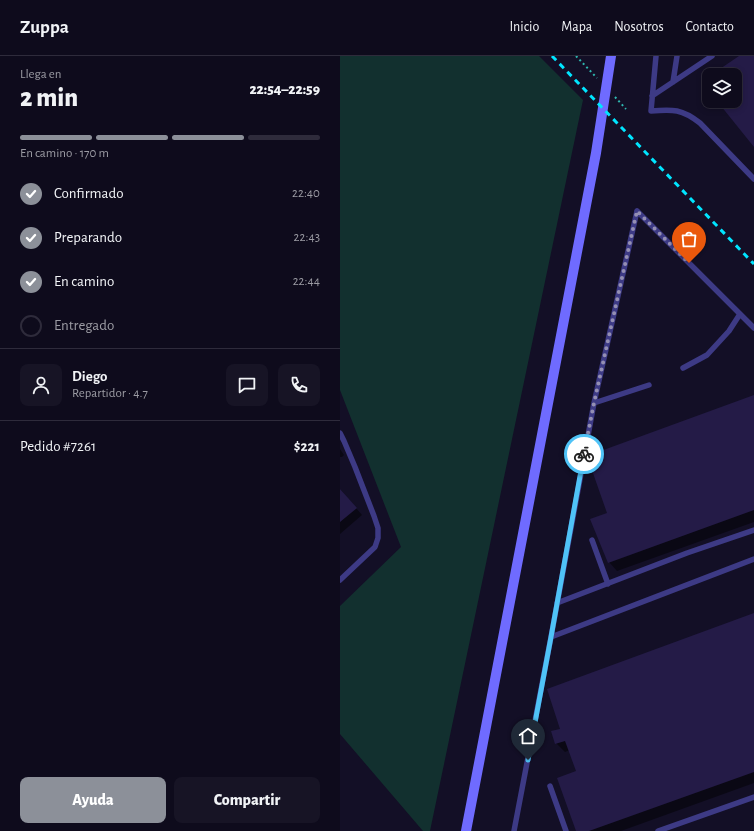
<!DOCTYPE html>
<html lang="es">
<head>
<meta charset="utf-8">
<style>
  :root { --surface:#0e0b1c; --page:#171425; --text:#f1f3f6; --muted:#9b9ba3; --line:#2e2b3b; --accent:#8c9099 }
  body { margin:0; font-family:"Alegreya Sans",sans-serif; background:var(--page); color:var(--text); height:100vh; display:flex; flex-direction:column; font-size:15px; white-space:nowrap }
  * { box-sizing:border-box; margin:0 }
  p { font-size:13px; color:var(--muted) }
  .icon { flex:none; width:22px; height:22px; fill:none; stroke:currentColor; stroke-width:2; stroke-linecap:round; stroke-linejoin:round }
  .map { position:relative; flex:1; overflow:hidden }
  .panel { display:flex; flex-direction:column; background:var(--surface); width:340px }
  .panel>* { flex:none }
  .controls { position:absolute; left:362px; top:12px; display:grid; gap:8px }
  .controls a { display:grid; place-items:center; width:40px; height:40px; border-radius:8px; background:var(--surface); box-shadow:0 2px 6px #0003,0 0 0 1px var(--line); font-size:20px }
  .pin { position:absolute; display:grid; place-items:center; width:34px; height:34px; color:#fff; margin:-41px -17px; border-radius:50% 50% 50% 0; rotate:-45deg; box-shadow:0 0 4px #0007 }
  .pin .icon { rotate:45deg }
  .courier { position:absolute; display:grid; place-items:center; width:40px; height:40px; margin:-20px; border:3px solid #4fc3f7; border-radius:50%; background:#fff; color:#222; box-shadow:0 1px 5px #0007 }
  .overview em { font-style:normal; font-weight:800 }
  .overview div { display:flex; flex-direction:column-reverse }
  .overview { display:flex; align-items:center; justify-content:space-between; height:68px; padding:0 20px }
  h1 { font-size:26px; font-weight:800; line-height:30px }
  .bar { display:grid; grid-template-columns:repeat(4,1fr); gap:6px 4px; align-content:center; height:48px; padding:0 20px }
  .bar i { height:5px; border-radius:3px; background:var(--line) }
  .bar .selected { background:var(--accent) }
  .bar p { grid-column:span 4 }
  .line { display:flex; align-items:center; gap:10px; padding:0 20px; border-top:1px solid var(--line) }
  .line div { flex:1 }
  .round { display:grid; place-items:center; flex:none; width:42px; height:42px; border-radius:8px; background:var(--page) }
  ol { padding:0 20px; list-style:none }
  li { display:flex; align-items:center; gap:12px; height:44px }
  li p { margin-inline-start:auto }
  li .icon { padding:4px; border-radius:50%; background:var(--accent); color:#fff; stroke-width:4 }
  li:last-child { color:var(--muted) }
  li i { width:22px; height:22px; border:2px solid var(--line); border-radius:50% }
  .primary-button { display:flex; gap:8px; margin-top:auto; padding:8px 20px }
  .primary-button a { flex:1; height:46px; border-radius:8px; background:var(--accent); color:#fff; font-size:16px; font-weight:800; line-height:46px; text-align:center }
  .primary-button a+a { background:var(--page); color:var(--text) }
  header { display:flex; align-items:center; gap:24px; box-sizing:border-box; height:56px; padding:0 20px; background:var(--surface); border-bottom:1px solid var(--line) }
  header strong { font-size:19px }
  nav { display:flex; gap:22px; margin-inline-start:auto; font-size:14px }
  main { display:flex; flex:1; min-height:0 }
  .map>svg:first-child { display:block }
  .green { fill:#12302f }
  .shadow { fill:#0007 }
  .building { fill:#241b47 }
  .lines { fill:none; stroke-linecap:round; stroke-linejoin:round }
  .path { stroke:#2fb8b0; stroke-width:2; stroke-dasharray:2 3; stroke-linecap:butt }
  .service { stroke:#3d3a85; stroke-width:5.5 }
  .secondary { stroke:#6f6bff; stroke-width:10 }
  .rail { stroke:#00e5ff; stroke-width:3; stroke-dasharray:6 5; stroke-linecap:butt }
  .done { stroke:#948fb3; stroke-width:4; stroke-dasharray:0 7.2 }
  .route { stroke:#4fc3f7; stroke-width:5 }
</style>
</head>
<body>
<header>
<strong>Zuppa</strong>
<nav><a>Inicio</a><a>Mapa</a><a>Nosotros</a><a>Contacto</a></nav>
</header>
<main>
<section class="panel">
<div class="overview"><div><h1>2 min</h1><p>Llega en</p></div><em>22:54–22:59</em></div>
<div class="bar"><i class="selected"></i><i class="selected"></i><i class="selected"></i><i></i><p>En camino · 170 m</p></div>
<ol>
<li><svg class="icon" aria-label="check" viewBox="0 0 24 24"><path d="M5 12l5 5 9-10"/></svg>Confirmado<p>22:40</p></li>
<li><svg class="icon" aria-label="check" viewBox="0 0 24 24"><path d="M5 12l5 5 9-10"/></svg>Preparando<p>22:43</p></li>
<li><svg class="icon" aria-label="check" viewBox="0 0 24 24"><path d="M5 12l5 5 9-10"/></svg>En camino<p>22:44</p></li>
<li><i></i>Entregado</li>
</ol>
<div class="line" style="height:72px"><a class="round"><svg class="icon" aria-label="person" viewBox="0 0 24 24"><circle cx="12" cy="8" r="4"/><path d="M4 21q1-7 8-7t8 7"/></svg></a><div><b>Diego</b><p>Repartidor · 4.7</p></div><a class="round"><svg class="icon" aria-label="chat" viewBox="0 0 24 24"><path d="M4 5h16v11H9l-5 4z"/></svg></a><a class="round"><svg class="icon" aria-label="phone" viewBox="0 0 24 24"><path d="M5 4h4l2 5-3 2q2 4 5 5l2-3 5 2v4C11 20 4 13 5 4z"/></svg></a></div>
<div class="line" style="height:52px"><div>Pedido #7261</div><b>$221</b></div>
<div class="primary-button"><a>Ayuda</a><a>Compartir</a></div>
</section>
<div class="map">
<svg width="414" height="775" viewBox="0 0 414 775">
  <rect width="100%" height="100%" fill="#130f26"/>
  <path class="green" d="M 0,0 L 199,0 L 243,44 L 90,775 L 83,775 L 0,678 L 0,550 L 61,491 L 0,334 Z"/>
  <path class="shadow" d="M 414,340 L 414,466 L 277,515 L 269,506 L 268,458 Z
    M 0,393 L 4,399 L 2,401 L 0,401 Z
    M 0,433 L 22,459 L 0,478 Z
    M 414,558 L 414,727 L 281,775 L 237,775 L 237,716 L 230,694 L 225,696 L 216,687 L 221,673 Z"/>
  <path class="building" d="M 399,0 L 414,0 L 414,91 L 377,45 L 395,45 L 395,19 L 371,19 Z
    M 369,21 L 369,35 L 361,26 Z
    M 414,339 L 414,454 L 268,507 L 250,463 L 267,457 L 247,400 Z
    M 0,433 L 17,452 L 0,466 Z
    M 414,557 L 414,716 L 249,775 L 236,775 L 217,722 L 236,715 L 225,685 L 215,688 L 211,675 L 220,673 L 207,633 Z"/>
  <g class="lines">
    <path class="path" d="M 236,0 L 257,22
      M 275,41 L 286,53"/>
    <path class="service" d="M 316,0 L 311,55 C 333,53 342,53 360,67 L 414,123
      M 333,26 L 337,0
      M 312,40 L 372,0
      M 297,155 L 414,272
      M 343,312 L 367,299 L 389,275 L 400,258
      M 254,347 L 309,329
      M 0,377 L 4,385 L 15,411 L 34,460 L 38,472 L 38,482 L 35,491 L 0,524
      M 252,484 L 268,528
      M 217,547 L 347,497 L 414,474
      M 211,581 L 414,503
      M 210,730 L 226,775
      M 174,775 L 211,581 L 254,347 L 297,155
      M 318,775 L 414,741"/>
    <path class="secondary" d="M 126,775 L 256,97 L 271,0"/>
    <path class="rail" d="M 212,0 L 414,208"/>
  </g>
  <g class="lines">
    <path class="done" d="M 244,398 L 254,347 L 297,155 L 349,207"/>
    <path class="route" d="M 188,704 L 211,581 L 244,398"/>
  </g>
</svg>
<div class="controls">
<a><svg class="icon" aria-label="layers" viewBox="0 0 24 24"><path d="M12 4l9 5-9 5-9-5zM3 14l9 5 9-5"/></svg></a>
</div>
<div class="pin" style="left:349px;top:207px;background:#ea580c"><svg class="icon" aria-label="bag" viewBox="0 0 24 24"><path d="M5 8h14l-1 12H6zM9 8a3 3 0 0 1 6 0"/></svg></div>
<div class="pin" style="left:188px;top:704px;background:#1f2937"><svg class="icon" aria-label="home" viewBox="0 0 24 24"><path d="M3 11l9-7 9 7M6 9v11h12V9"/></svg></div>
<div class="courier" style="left:244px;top:398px"><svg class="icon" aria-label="bike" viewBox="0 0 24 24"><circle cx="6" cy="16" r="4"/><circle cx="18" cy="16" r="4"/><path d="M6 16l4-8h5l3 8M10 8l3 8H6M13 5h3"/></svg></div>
</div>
</main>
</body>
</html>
